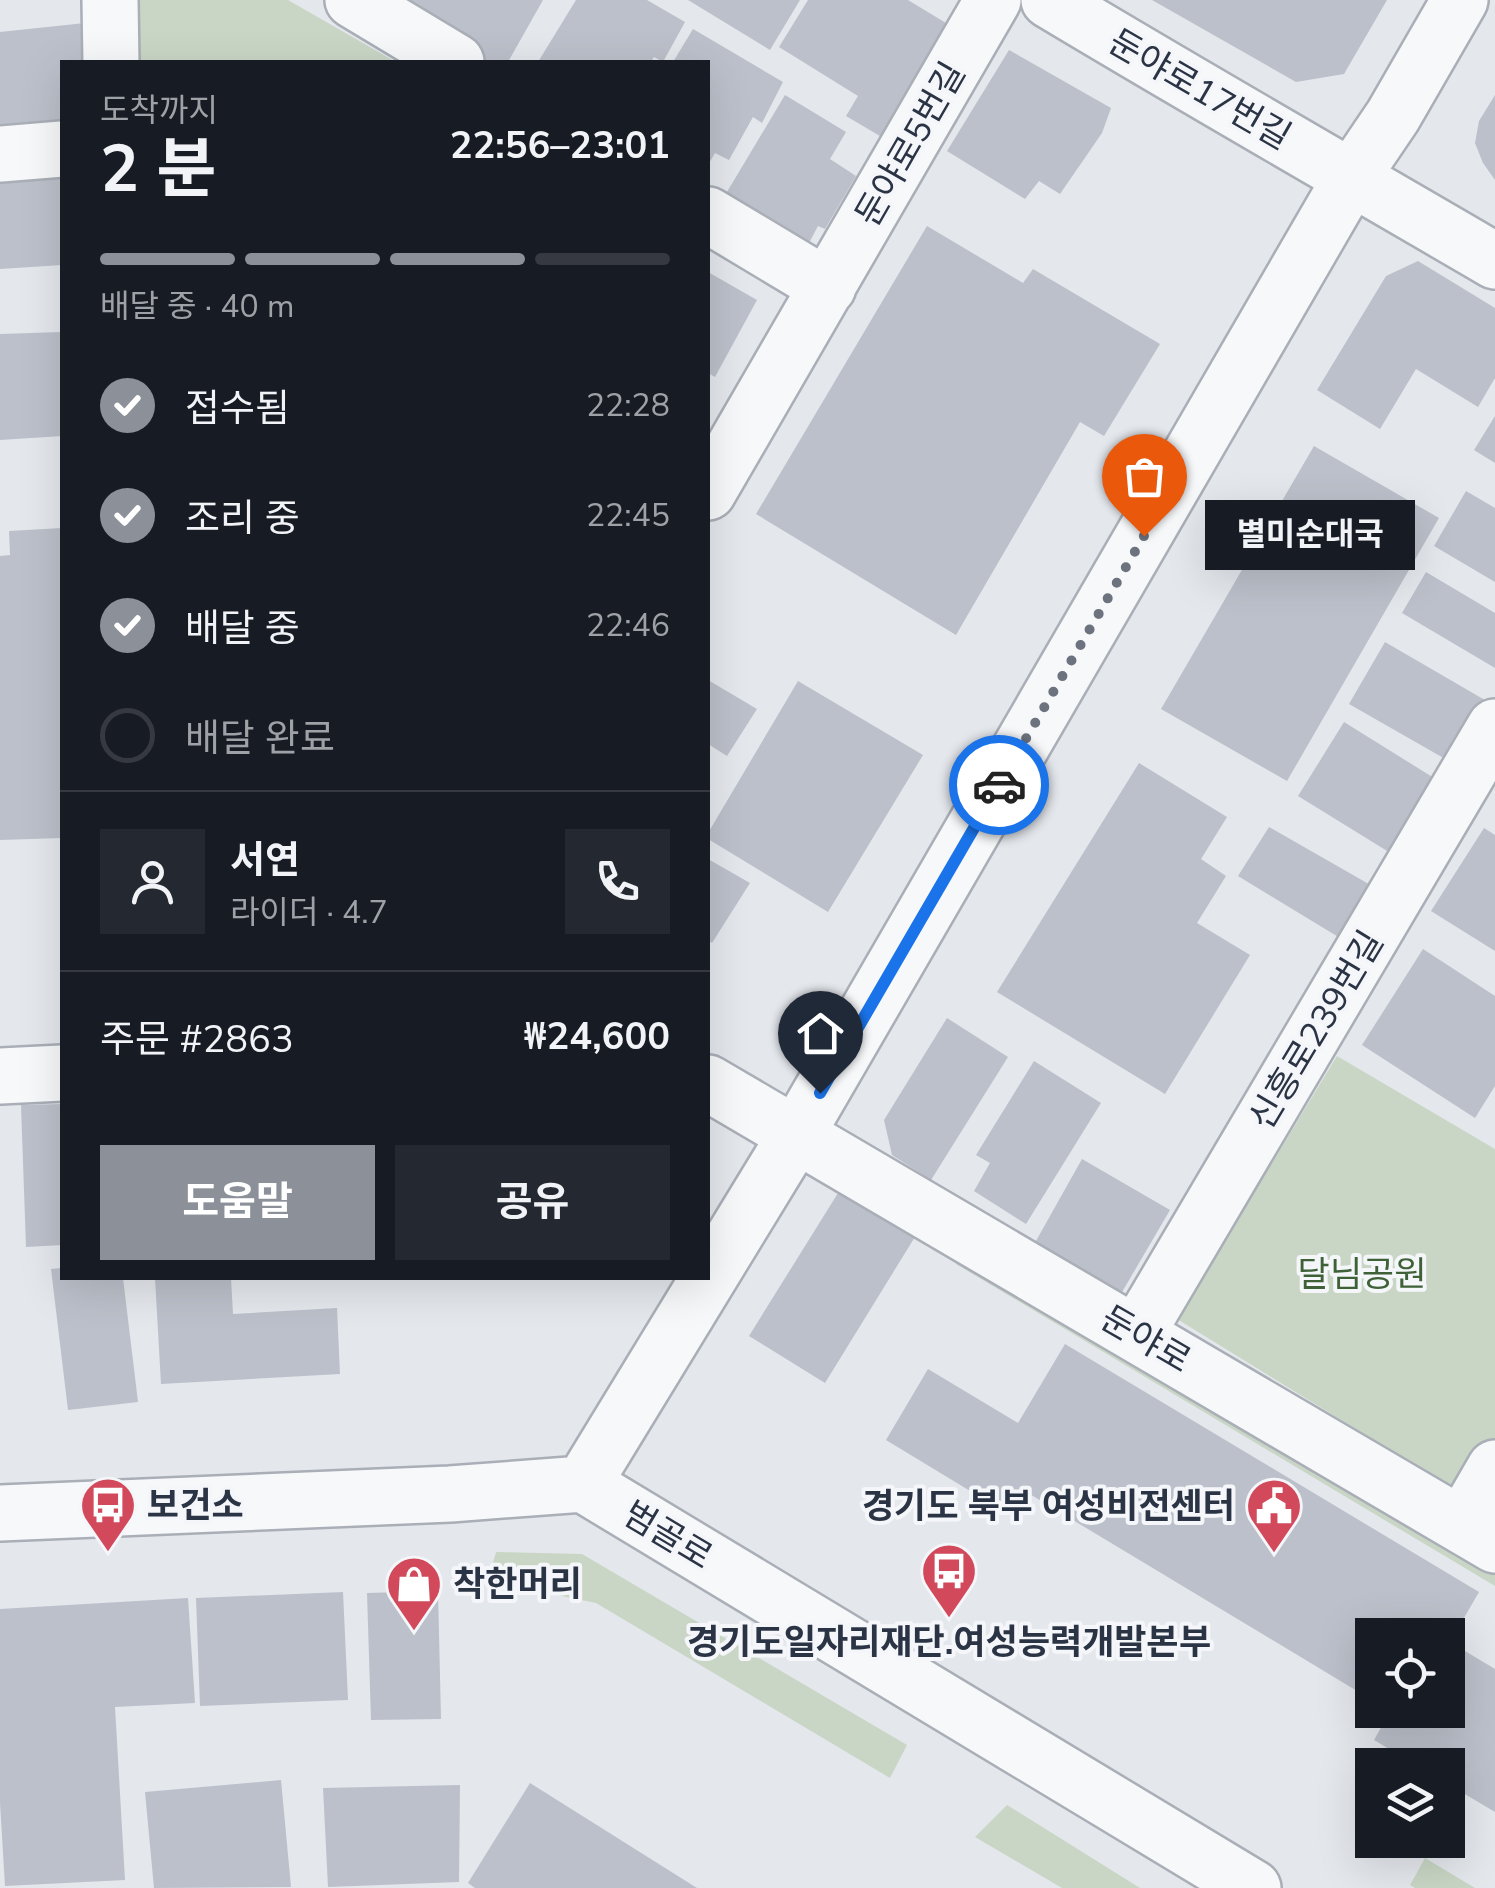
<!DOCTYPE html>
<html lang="ko">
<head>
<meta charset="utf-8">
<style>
  :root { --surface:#171b24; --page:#242831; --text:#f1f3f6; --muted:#9ea1a6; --line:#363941; --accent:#8c9099 }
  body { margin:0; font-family:"Nunito Sans","Noto Sans KR",sans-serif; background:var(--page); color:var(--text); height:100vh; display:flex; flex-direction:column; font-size:38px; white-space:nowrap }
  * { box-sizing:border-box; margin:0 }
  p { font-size:32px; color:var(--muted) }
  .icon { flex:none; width:55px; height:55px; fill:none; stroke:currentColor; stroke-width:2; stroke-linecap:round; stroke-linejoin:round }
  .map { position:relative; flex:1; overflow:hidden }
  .details { position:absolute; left:60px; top:60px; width:650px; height:1220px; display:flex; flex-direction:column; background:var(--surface); border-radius:0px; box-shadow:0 10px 40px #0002 }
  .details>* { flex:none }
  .buttons { position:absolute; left:1355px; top:1618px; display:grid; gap:20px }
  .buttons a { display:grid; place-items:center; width:110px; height:110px; border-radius:0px; background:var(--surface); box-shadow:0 10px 40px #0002; font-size:50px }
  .pin { position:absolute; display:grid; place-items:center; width:85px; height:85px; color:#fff; margin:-102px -42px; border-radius:50% 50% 50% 0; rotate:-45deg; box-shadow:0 0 10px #0007 }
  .pin .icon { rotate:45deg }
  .courier { position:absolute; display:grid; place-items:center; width:100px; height:100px; margin:-50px; border:8px solid #1a73e8; border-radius:50%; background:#fff; color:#222; box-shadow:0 2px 12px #0007 }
  .bubble { position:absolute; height:70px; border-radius:0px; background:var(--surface); box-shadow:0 10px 40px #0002; font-size:32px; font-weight:700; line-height:70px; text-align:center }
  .summary em { font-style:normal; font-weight:700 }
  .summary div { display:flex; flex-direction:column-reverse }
  .summary { display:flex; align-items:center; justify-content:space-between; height:170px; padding:0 40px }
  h1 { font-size:65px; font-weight:700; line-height:75px }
  .bar { display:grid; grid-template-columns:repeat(4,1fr); gap:15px 10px; align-content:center; height:120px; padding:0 40px }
  .bar i { height:12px; border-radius:8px; background:var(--line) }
  .bar .selected { background:var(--accent) }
  .bar p { grid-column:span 4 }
  .line { display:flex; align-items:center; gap:25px; padding:0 40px; border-top:2px solid var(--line) }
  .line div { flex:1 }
  .round { display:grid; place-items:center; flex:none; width:105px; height:105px; border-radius:0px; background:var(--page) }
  ol { padding:0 40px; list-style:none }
  li { display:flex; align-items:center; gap:30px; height:110px }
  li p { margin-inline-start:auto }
  li .icon { padding:10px; border-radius:50%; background:var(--accent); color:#fff; stroke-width:4 }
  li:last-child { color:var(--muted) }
  li i { width:55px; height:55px; border:5px solid var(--line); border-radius:50% }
  .cta { display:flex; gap:20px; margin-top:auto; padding:20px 40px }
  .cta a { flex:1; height:115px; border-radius:0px; background:var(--accent); color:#fff; font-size:40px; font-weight:700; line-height:115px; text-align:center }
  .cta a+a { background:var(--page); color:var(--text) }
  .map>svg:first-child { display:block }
  .green { fill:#c9d6c5 }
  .building { fill:#bbc0ca }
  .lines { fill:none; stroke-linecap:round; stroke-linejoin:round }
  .street-casing { stroke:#a9aeb7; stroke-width:60 }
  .street { stroke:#f7f8fa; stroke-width:55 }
  .done { stroke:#6c737f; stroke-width:10; stroke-dasharray:0 18 }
  .route { stroke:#1a73e8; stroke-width:12 }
  .labels { text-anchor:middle; stroke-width:8; stroke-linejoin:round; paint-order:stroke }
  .street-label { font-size:35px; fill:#2b3445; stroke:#f4f6f9 }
  .park-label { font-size:35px; fill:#3f6138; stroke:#f4f6f9 }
  .poi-label { font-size:35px; font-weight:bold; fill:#2b3445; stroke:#f4f6f9; text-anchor:start }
</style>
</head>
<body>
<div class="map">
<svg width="1495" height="1888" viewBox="0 0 1495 1888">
  <rect width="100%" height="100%" fill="#e4e7ec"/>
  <path class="green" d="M 117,0 L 288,0 L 396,62 L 120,62 Z
    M 1337,1056 L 1495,1149 L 1495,1439 L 1463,1495 L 1177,1319 Z
    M 969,1245 L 1495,1560 L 1495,1586 L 956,1264 Z
    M 496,1552 L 582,1554 L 907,1745 L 890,1778 L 596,1603 L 488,1581 Z
    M 1007,1805 L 1140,1888 L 1062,1888 L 975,1837 Z
    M 1425,1858 L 1475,1888 L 1415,1888 L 1410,1885 Z"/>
  <path class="building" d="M 378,0 L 543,0 L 508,62 L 483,62 Z
    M 576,0 L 647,0 L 685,22 L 663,62 L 654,57 L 651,62 L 538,62 Z
    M 688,0 L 800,0 L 770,50 Z
    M 808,0 L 908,0 L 946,23 L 880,136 L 846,116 L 858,96 L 779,47 Z
    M 1152,0 L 1387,0 L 1344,74 L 1296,82 Z
    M 85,23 L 95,62 L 62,62 L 62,125 L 0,129 L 0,32 Z
    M 693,29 L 783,82 L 762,123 L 753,117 L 729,160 L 715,153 L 708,165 L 708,62 L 673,62 Z
    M 1009,50 L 1111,108 L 1102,133 L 1060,194 L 1039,181 L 1025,199 L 947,151 Z
    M 785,95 L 846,132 L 830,159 L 856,176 L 825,229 L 818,226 L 809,243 L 783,226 L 772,242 L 718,207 Z
    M 1495,95 L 1495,180 L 1483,163 L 1475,143 L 1479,121 Z
    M 62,178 L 62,265 L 0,269 L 0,182 Z
    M 927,226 L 1023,283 L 1033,269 L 1160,344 L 1104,436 L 1080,422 L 956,635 L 756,514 Z
    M 1418,261 L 1495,308 L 1495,378 L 1478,407 L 1416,369 L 1380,429 L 1317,390 L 1386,276 Z
    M 708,272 L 757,300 L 715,377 L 708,373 Z
    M 62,332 L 62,436 L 0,440 L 0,334 Z
    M 1495,416 L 1495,463 L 1474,450 Z
    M 1314,446 L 1439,518 L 1287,781 L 1161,709 Z
    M 1466,491 L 1495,508 L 1495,582 L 1434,546 Z
    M 62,528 L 62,838 L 0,840 L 0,556 L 10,555 L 9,531 Z
    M 1426,572 L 1495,613 L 1495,668 L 1402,613 Z
    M 1385,642 L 1490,703 L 1454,764 L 1349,704 Z
    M 708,680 L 757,709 L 727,756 L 708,744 Z
    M 798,681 L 923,755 L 828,912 L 708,839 L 708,833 Z
    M 1344,722 L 1450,788 L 1405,862 L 1298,796 Z
    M 1139,763 L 1227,817 L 1201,859 L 1226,876 L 1197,923 L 1250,955 L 1165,1094 L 997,992 Z
    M 1269,827 L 1381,891 L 1345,941 L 1238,876 Z
    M 1484,828 L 1495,835 L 1495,951 L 1431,911 Z
    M 708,859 L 750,883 L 712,943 L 708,940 Z
    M 1423,949 L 1495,996 L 1495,1086 L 1475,1118 L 1362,1045 Z
    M 947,1018 L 1008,1057 L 931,1180 L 892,1155 L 884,1120 Z
    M 1034,1061 L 1101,1103 L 1026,1224 L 974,1191 L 990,1163 L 976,1155 Z
    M 62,1104 L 62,1245 L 26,1247 L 21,1105 Z
    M 1082,1159 L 1170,1210 L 1118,1299 L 1032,1248 Z
    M 843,1185 L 918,1232 L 825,1383 L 749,1336 Z
    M 62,1268 L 62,1278 L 123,1278 L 138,1402 L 68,1410 L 51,1269 Z
    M 155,1278 L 231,1278 L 233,1314 L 337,1308 L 340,1374 L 161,1384 Z
    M 1065,1344 L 1479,1592 L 1450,1642 L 1495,1669 L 1495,1812 L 1448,1784 L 1448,1765 L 1416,1765 L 1374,1740 L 1391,1710 L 1448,1710 L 1448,1635 L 1372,1635 L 1372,1700 L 1028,1493 L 1013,1517 L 886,1440 L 928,1369 L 1018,1423 Z
    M 438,1591 L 441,1719 L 371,1720 L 367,1593 Z
    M 343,1592 L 348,1700 L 200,1706 L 196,1598 Z
    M 188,1598 L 195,1703 L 115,1707 L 125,1880 L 5,1886 L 0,1803 L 0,1609 Z
    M 281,1780 L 291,1887 L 154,1888 L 145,1792 Z
    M 530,1783 L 697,1888 L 475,1888 L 468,1883 Z
    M 460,1785 L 459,1882 L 328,1887 L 323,1788 Z"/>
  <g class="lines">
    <g class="street-casing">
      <path id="street" d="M 110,0 L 111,62
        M 353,0 L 456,62
        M 1049,0 C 1197,89 1346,174 1495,261
        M 0,154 L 62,149
        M 708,215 L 828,287
        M 708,492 L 993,0
        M 0,1076 L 62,1073
        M 708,1083 L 1495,1545
        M 1137,1333 L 1495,727
        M 583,1484 L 796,1135 L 1351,178 L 1393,116 L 1460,0
        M 0,1513 L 450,1494 L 583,1484 L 1253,1888
        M 1462,1525 L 1495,1468"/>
    </g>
    <use href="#street" class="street"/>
  </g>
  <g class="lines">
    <path class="done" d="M 999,785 L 1144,536"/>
    <path class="route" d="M 820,1093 L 999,785"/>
  </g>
  <defs>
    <g id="bus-pin" transform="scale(2.875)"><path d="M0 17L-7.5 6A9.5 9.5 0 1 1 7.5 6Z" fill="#d1495b" stroke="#f4f6f9"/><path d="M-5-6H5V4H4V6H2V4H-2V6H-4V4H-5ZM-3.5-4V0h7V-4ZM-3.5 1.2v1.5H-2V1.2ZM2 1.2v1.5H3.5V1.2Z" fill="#fff"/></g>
    <g id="civic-pin" transform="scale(2.875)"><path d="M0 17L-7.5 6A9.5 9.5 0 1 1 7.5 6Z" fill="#d1495b" stroke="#f4f6f9"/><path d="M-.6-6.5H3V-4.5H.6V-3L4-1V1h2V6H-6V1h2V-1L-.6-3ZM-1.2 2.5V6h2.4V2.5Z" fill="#fff"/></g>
    <g id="shop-pin" transform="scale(2.875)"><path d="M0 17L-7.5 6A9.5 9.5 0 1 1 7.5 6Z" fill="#d1495b" stroke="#f4f6f9"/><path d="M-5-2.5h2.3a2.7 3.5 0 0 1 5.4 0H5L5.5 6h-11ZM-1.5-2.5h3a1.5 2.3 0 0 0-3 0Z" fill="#fff"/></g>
  </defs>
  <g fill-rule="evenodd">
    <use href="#bus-pin" x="108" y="1505"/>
    <use href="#civic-pin" x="1274" y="1506"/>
    <use href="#bus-pin" x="949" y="1571"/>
    <use href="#shop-pin" x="414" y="1584"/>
  </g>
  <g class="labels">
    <g class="street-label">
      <text transform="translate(1200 89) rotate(30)" y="12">둔야로17번길</text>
      <text transform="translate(910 144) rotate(-60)" y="12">둔야로5번길</text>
      <text transform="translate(1316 1030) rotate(-59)" y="12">신흥로239번길</text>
      <text transform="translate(1146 1339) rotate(30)" y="12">둔야로</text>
      <text transform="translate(668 1535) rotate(31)" y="12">범골로</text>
    </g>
    <g class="park-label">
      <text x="1362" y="1286">달님공원</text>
    </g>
    <g class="poi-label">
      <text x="147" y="1517">보건소</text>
      <text x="1235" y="1518" text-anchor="end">경기도 북부 여성비전센터</text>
      <text x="453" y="1596">착한머리</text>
      <text x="949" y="1654" text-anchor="middle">경기도일자리재단.여성능력개발본부</text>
    </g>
  </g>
</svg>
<div class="buttons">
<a><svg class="icon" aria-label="locate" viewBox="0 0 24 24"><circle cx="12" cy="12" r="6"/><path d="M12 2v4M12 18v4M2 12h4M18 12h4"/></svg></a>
<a><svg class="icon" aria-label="layers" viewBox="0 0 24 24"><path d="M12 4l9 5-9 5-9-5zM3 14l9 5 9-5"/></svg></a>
</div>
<div class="pin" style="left:1144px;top:536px;background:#ea580c"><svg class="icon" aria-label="bag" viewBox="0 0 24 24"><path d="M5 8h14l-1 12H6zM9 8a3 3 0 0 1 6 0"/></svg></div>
<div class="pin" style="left:820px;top:1093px;background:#1f2937"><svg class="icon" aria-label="home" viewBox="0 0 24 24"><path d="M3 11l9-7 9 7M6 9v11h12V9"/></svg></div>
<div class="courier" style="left:999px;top:785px"><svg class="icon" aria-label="car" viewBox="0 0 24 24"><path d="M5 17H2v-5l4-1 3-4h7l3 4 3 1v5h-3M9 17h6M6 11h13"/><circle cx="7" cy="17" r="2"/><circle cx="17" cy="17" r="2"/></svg></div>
<div class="bubble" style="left:1205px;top:500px;width:210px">별미순대국</div>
<section class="details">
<div class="summary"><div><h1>2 분</h1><p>도착까지</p></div><em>22:56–23:01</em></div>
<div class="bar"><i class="selected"></i><i class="selected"></i><i class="selected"></i><i></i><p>배달 중 · 40 m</p></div>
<ol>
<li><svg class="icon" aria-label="check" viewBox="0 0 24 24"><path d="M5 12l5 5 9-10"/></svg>접수됨<p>22:28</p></li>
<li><svg class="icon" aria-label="check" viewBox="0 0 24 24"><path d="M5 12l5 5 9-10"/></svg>조리 중<p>22:45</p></li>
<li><svg class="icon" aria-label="check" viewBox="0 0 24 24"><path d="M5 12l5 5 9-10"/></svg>배달 중<p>22:46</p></li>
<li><i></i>배달 완료</li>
</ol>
<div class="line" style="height:180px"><a class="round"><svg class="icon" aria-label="person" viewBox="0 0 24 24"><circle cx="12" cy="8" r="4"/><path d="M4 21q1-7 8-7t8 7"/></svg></a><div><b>서연</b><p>라이더 · 4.7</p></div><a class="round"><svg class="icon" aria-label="phone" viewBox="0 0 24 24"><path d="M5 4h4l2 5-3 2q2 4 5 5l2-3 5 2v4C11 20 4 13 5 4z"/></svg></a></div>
<div class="line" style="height:130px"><div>주문 #2863</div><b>₩24,600</b></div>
<div class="cta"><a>도움말</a><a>공유</a></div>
</section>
</div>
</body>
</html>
